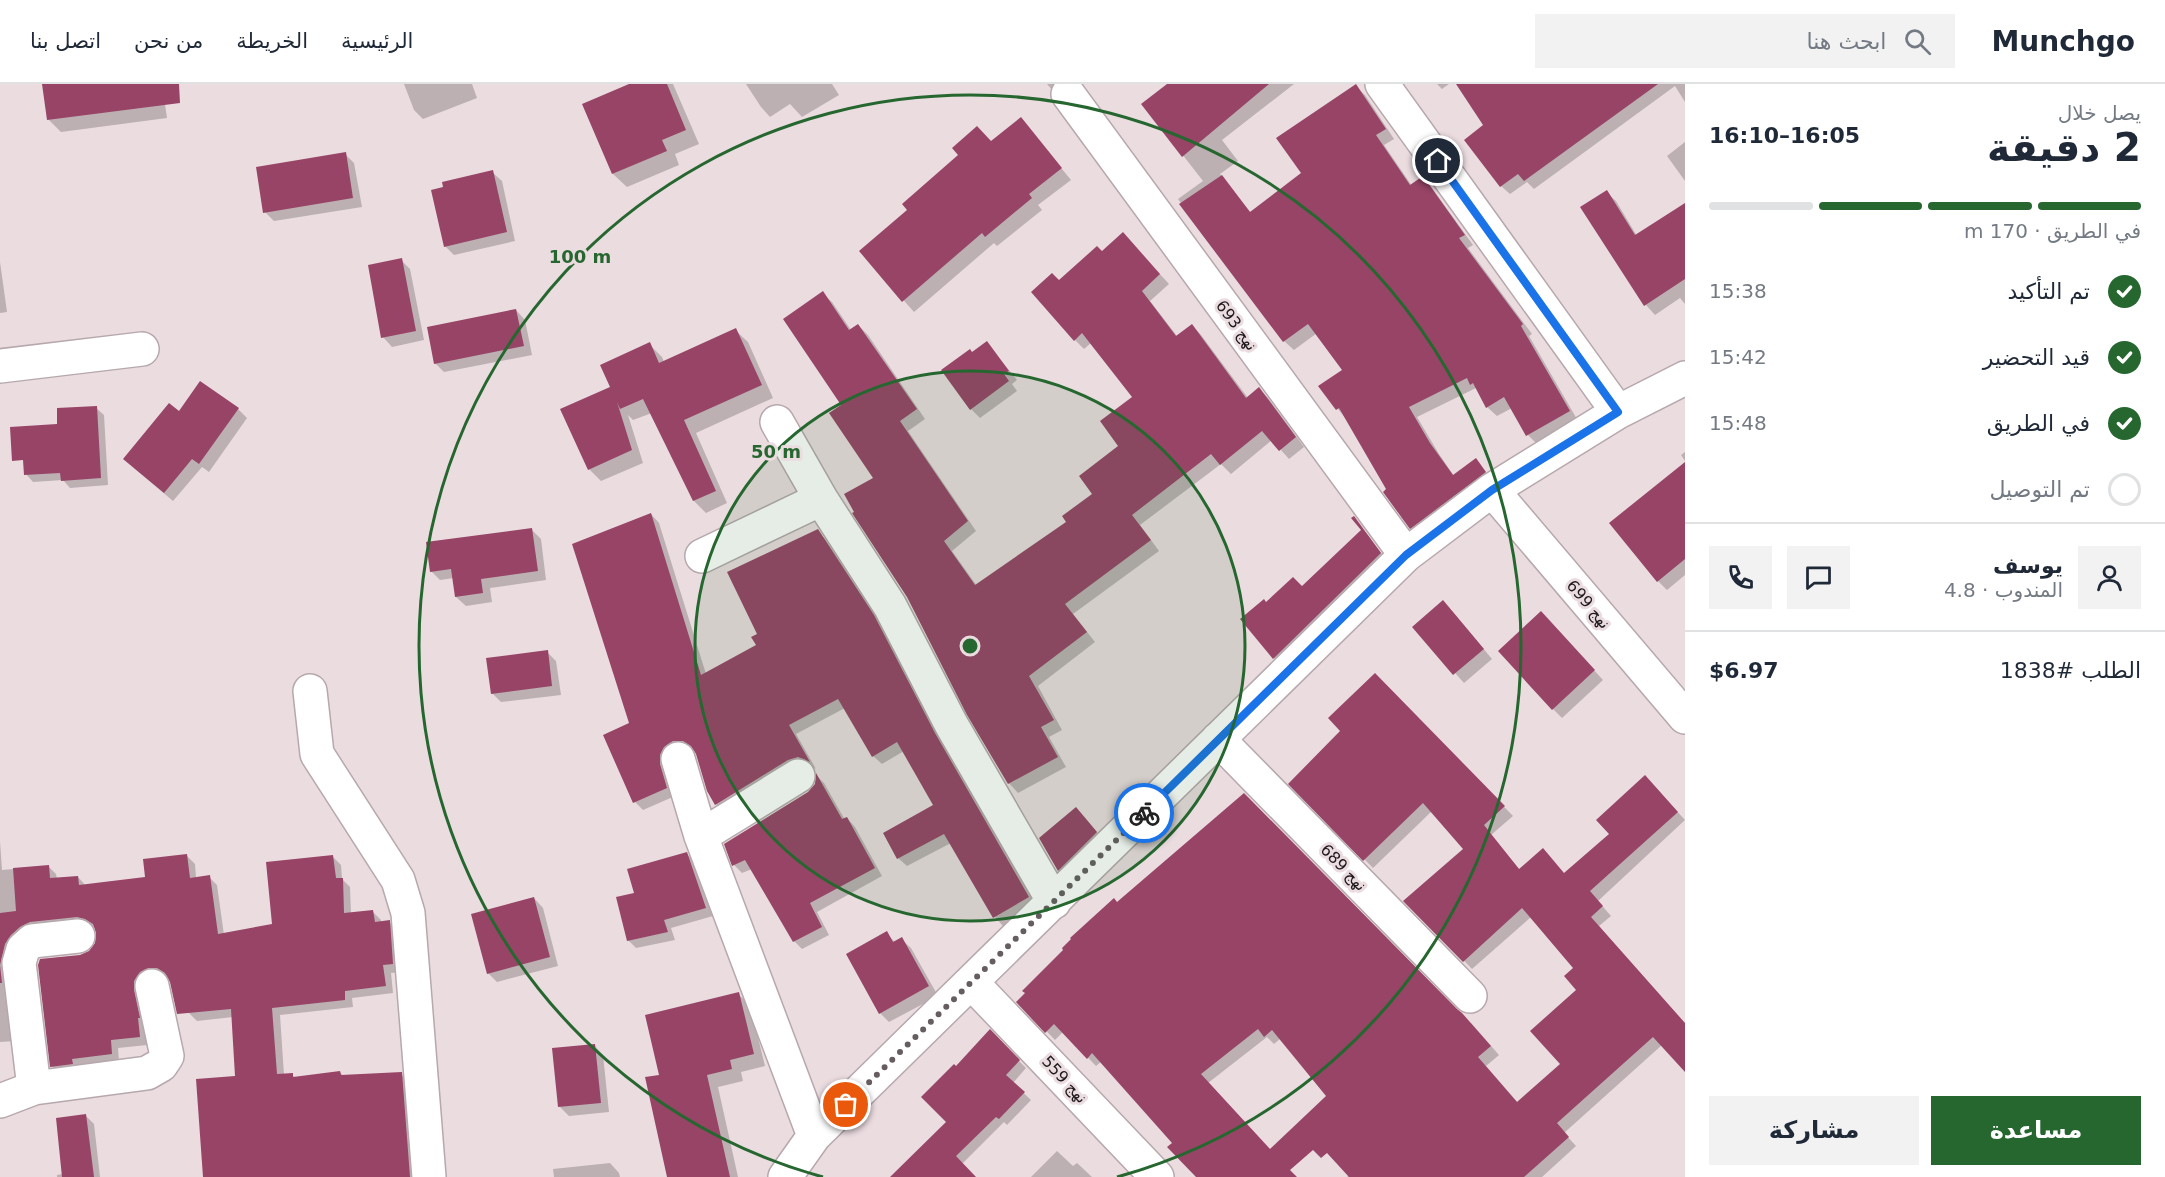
<!DOCTYPE html>
<html lang="ar">
<head>
<meta charset="utf-8">
<style>
  :root { --surface:#fff; --page:#f2f2f3; --text:#1f2937; --muted:#747a83; --line:#e0e1e3; --accent:#266730 }
  body { margin:0; font-family:"DejaVu Sans",Vazirmatn,sans-serif; background:var(--page); color:var(--text); direction:rtl; height:100vh; display:flex; flex-direction:column; font-size:22px; white-space:nowrap }
  * { box-sizing:border-box; margin:0 }
  p { font-size:20px; color:var(--muted) }
  .icon { flex:none; width:33px; height:33px; fill:none; stroke:currentColor; stroke-width:2; stroke-linecap:round; stroke-linejoin:round }
  .map { position:relative; flex:1; overflow:hidden; direction:ltr }
  .sheet { display:flex; flex-direction:column; background:var(--surface); width:480px }
  .sheet>* { flex:none }
  .pin { position:absolute; display:grid; place-items:center; width:51px; height:51px; color:#fff; margin:-26px; border:3px solid #fff; border-radius:50%; box-shadow:0 2px 6px #0007 }
  .courier { position:absolute; display:grid; place-items:center; width:60px; height:60px; margin:-30px; border:4px solid #1a73e8; border-radius:50%; background:#fff; color:#222; box-shadow:0 2px 8px #0007 }
  .summary em { font-style:normal; font-weight:700 }
  .summary div { display:flex; flex-direction:column-reverse }
  .summary { display:flex; align-items:center; justify-content:space-between; height:102px; padding:0 24px }
  h1 { font-size:39px; font-weight:700; line-height:45px }
  .bar { display:grid; grid-template-columns:repeat(4,1fr); gap:9px 6px; align-content:center; height:72px; padding:0 24px }
  .bar i { height:8px; border-radius:4px; background:var(--line) }
  .bar .active { background:var(--accent) }
  .bar p { grid-column:span 4 }
  .line { display:flex; align-items:center; gap:15px; padding:0 24px; border-top:2px solid var(--line) }
  .line div { flex:1 }
  .round { display:grid; place-items:center; flex:none; width:63px; height:63px; border-radius:0px; background:var(--page) }
  ol { padding:0 24px; list-style:none }
  li { display:flex; align-items:center; gap:18px; height:66px }
  li p { margin-inline-start:auto }
  li .icon { padding:6px; border-radius:50%; background:var(--accent); color:#fff; stroke-width:4 }
  li:last-child { color:var(--muted) }
  li i { width:33px; height:33px; border:3px solid var(--line); border-radius:50% }
  .action { display:flex; gap:12px; margin-top:auto; padding:12px 24px }
  .action a { flex:1; height:69px; border-radius:0px; background:var(--accent); color:#fff; font-size:24px; font-weight:700; line-height:69px; text-align:center }
  .action a+a { background:var(--page); color:var(--text) }
  header { display:flex; align-items:center; gap:36px; box-sizing:border-box; height:84px; padding:0 30px; background:var(--surface); border-bottom:2px solid var(--line) }
  header strong { font-size:28px }
  nav { display:flex; gap:33px; margin-inline-start:auto; font-size:21px }
  .search { width:420px; height:54px; background:var(--page); display:flex; align-items:center; gap:15px; box-sizing:border-box; padding:0 21px; border-radius:0px; color:var(--muted); font-size:22px }
  main { display:flex; flex:1; min-height:0 }
  .map>svg:first-child { display:block }
  .shadow { fill:#0003 }
  .building { fill:#974466; fill-rule:evenodd }
  .lines { fill:none; stroke-linecap:round; stroke-linejoin:round }
  .street-casing { stroke:#b6a8ac; stroke-width:36 }
  .street { stroke:#fff; stroke-width:33 }
  .done { stroke:#665d60; stroke-width:6; stroke-dasharray:0 10.8 }
  .route { stroke:#1a73e8; stroke-width:8 }
  .ring { fill:none; stroke:#266730; stroke-width:3 }
  .labels { text-anchor:middle; stroke-width:6; stroke-linejoin:round; paint-order:stroke }
  .street-label { font-size:16px; fill:#1e191b; stroke:#ebdce0 }
  .centre { fill:#266730; stroke:#ebdce0; stroke-width:3 }
  .ring-label { font-size:18px; text-anchor:middle; font-weight:bold; fill:#266730; stroke:#ebdce0; stroke-width:6; stroke-linejoin:round; paint-order:stroke }
</style>
</head>
<body>
<header>
<strong>Munchgo</strong>
<div class="search"><svg class="icon" aria-label="search" viewBox="0 0 24 24"><circle cx="10" cy="10" r="6"/><path d="M15 15l6 6"/></svg>ابحث هنا</div>
<nav><a>الرئيسية</a><a>الخريطة</a><a>من نحن</a><a>اتصل بنا</a></nav>
</header>
<main>
<section class="sheet">
<div class="summary"><div><h1>2 دقيقة</h1><p>يصل خلال</p></div><em>16:05–16:10</em></div>
<div class="bar"><i class="active"></i><i class="active"></i><i class="active"></i><i></i><p>في الطريق · 170 m</p></div>
<ol>
<li><svg class="icon" aria-label="check" viewBox="0 0 24 24"><path d="M5 12l5 5 9-10"/></svg>تم التأكيد<p>15:38</p></li>
<li><svg class="icon" aria-label="check" viewBox="0 0 24 24"><path d="M5 12l5 5 9-10"/></svg>قيد التحضير<p>15:42</p></li>
<li><svg class="icon" aria-label="check" viewBox="0 0 24 24"><path d="M5 12l5 5 9-10"/></svg>في الطريق<p>15:48</p></li>
<li><i></i>تم التوصيل</li>
</ol>
<div class="line" style="height:108px"><a class="round"><svg class="icon" aria-label="person" viewBox="0 0 24 24"><circle cx="12" cy="8" r="4"/><path d="M4 21q1-7 8-7t8 7"/></svg></a><div><b>يوسف</b><p>المندوب · 4.8</p></div><a class="round"><svg class="icon" aria-label="chat" viewBox="0 0 24 24"><path d="M4 5h16v11H9l-5 4z"/></svg></a><a class="round"><svg class="icon" aria-label="phone" viewBox="0 0 24 24"><path d="M5 4h4l2 5-3 2q2 4 5 5l2-3 5 2v4C11 20 4 13 5 4z"/></svg></a></div>
<div class="line" style="height:78px"><div>الطلب #1838</div><b>$6.97</b></div>
<div class="action"><a>مساعدة</a><a>مشاركة</a></div>
</section>
<div class="map">
<svg width="1685" height="1093" viewBox="0 0 1685 1093">
  <rect width="100%" height="100%" fill="#ebdce0"/>
  <path class="shadow" d="M 43,0 L 162,0 L 167,34 L 61,48 L 48,35 Z
    M 404,0 L 472,0 L 477,14 L 423,35 L 414,26 Z
    M 633,0 L 673,0 L 699,60 L 675,70 L 679,81 L 627,103 L 613,90 Z
    M 746,0 L 832,0 L 839,11 L 802,33 L 790,20 L 770,33 L 761,23 Z
    M 1047,0 L 1083,0 L 1060,15 Z
    M 1170,0 L 1294,0 L 1222,56 L 1238,77 L 1220,90 L 1251,129 L 1303,90 L 1355,2 L 1365,11 L 1394,55 L 1384,61 L 1412,102 L 1423,94 L 1432,104 L 1473,161 L 1468,164 L 1532,250 L 1529,252 L 1578,337 L 1537,360 L 1528,351 L 1512,324 L 1497,332 L 1487,323 L 1476,304 L 1417,333 L 1439,370 L 1454,392 L 1475,376 L 1494,398 L 1420,453 L 1411,444 L 1347,336 L 1320,303 L 1344,287 L 1317,249 L 1294,266 L 1284,257 L 1178,115 L 1203,97 L 1143,20 Z
    M 1437,0 L 1449,0 L 1442,5 Z
    M 1457,0 L 1685,0 L 1685,18 L 1675,2 L 1534,105 L 1527,98 L 1510,110 L 1501,102 L 1485,41 Z
    M 1021,35 L 1071,96 L 1038,121 L 1042,126 L 997,162 L 994,159 L 914,228 L 861,168 Z
    M 1685,58 L 1685,97 L 1667,72 Z
    M 345,70 L 354,79 L 362,123 L 274,137 L 265,128 Z
    M 492,88 L 502,97 L 515,157 L 454,171 L 445,162 Z
    M 1606,108 L 1616,117 L 1637,152 L 1685,152 L 1685,220 L 1680,214 L 1655,231 L 1646,221 L 1582,124 Z
    M 1132,160 L 1169,200 L 1150,217 L 1177,252 L 1192,241 L 1201,251 L 1248,314 L 1259,305 L 1268,314 L 1304,363 L 1289,375 L 1272,356 L 1231,390 L 1221,380 L 1140,441 L 1159,467 L 1073,530 L 1095,558 L 1038,602 L 1062,646 L 1049,653 L 1066,683 L 1018,709 L 1009,699 L 843,321 L 822,209 L 832,218 L 851,246 L 858,241 L 868,251 L 925,335 L 908,347 L 976,447 L 952,467 L 977,502 L 1068,438 L 1094,410 L 1121,362 L 1134,313 L 1091,259 L 1084,265 L 1075,256 L 1059,198 L 1102,169 Z
    M 401,176 L 410,185 L 424,256 L 392,263 L 383,253 Z
    M 0,178 L 7,228 L 0,229 Z
    M 516,226 L 525,236 L 532,271 L 444,288 L 435,279 Z
    M 735,246 L 748,258 L 773,314 L 696,349 L 727,419 L 706,429 L 694,417 L 652,329 L 633,336 L 628,331 L 643,379 L 601,397 L 589,385 L 612,304 L 649,260 L 662,273 L 664,278 Z
    M 987,259 L 1017,296 L 1012,300 L 1017,307 L 980,334 L 971,325 L 972,269 Z
    M 96,324 L 104,331 L 108,401 L 70,404 L 63,396 L 33,398 L 26,390 L 59,342 Z
    M 238,325 L 247,334 L 209,388 L 202,383 L 173,417 L 134,384 L 179,329 Z
    M 1685,368 L 1685,377 L 1681,371 Z
    M 1685,380 L 1685,491 L 1667,506 L 1658,497 Z
    M 651,430 L 659,439 L 706,590 L 758,562 L 759,550 L 818,447 L 826,456 L 882,542 L 943,660 L 1037,822 L 1003,842 L 995,833 L 951,759 L 907,782 L 898,774 L 935,722 L 904,667 L 882,680 L 873,672 L 845,624 L 796,650 L 816,685 L 808,681 L 725,729 L 716,720 L 709,707 L 696,667 L 693,665 L 682,665 L 675,712 L 643,726 L 635,718 L 631,640 Z
    M 1354,434 L 1386,475 L 1279,580 L 1242,535 L 1267,519 L 1302,504 L 1363,446 Z
    M 532,446 L 541,455 L 546,496 L 490,504 L 492,518 L 466,522 L 456,513 L 454,494 L 440,496 L 431,487 Z
    M 1452,527 L 1492,575 L 1464,599 L 1414,543 Z
    M 1550,538 L 1603,596 L 1562,634 L 1553,625 Z
    M 547,568 L 556,577 L 561,611 L 501,618 L 492,609 Z
    M 1375,591 L 1513,732 L 1491,751 L 1520,786 L 1565,790 L 1611,750 L 1654,702 L 1685,736 L 1598,817 L 1611,832 L 1599,842 L 1685,940 L 1685,986 L 1662,961 L 1564,1049 L 1576,1062 L 1542,1093 L 1347,1093 L 1387,1054 L 1281,954 L 1274,960 L 1267,953 L 1208,999 L 1289,1093 L 1198,1093 L 1174,1059 L 1102,977 L 1096,982 L 1063,948 L 1055,956 L 1018,918 L 1118,820 L 1471,939 L 1499,971 L 1486,982 L 1518,1019 L 1562,980 L 1578,906 L 1575,884 L 1531,833 L 1472,885 L 1406,817 L 1465,765 L 1432,727 L 1373,784 L 1290,700 L 1342,647 Z
    M 817,692 L 824,699 L 845,736 L 847,734 L 855,743 L 882,792 L 817,828 L 829,851 L 802,865 L 794,857 L 752,785 L 742,789 L 734,781 L 809,709 L 816,701 Z
    M 1085,734 L 1105,758 L 1068,795 L 1059,786 Z
    M 0,757 L 2,786 L 48,782 L 56,790 L 57,795 L 78,793 L 86,802 L 147,794 L 187,772 L 195,780 L 196,794 L 209,793 L 217,801 L 224,851 L 274,841 L 333,773 L 341,781 L 342,795 L 350,803 L 351,830 L 373,828 L 381,836 L 381,839 L 389,838 L 397,846 L 401,888 L 391,889 L 393,909 L 352,914 L 353,923 L 280,931 L 284,991 L 292,991 L 296,994 L 340,988 L 344,993 L 401,990 L 409,998 L 417,1093 L 218,1093 L 237,994 L 233,933 L 197,937 L 189,929 L 166,891 L 156,891 L 145,942 L 147,961 L 118,964 L 119,978 L 60,990 L 52,982 L 80,872 L 90,868 L 97,860 L 98,850 L 95,843 L 85,841 L 27,851 L 16,957 L 0,958 Z
    M 686,769 L 695,778 L 713,832 L 671,844 L 675,856 L 636,864 L 628,856 L 636,810 Z
    M 534,814 L 543,824 L 558,882 L 497,898 L 488,889 Z
    M 886,849 L 895,858 L 901,855 L 911,864 L 938,912 L 889,938 L 880,929 Z
    M 738,910 L 750,921 L 765,982 L 741,988 L 743,997 L 718,1003 L 738,1093 L 669,1093 L 661,993 Z
    M 990,948 L 1026,984 L 1013,999 L 1031,1016 L 1007,1041 L 1004,1038 L 962,1080 L 974,1093 L 892,1093 L 948,1038 L 956,984 Z
    M 594,961 L 603,971 L 609,1028 L 569,1032 L 560,1023 Z
    M 86,1032 L 94,1040 L 100,1093 L 57,1093 L 57,1091 L 63,1090 Z
    M 1057,1067 L 1073,1082 L 1077,1079 L 1092,1093 L 1031,1093 Z
    M 610,1079 L 619,1089 L 620,1093 L 554,1093 L 553,1085 Z"/>
  <path class="building" d="M 42,0 L 179,0 L 180,19 L 47,36 Z
    M 629,0 L 667,0 L 686,46 L 662,56 L 667,67 L 612,90 L 582,20 Z
    M 1167,0 L 1269,0 L 1182,73 L 1141,20 Z
    M 1356,0 L 1386,45 L 1376,51 L 1410,101 L 1423,92 L 1465,151 L 1459,154 L 1523,240 L 1521,242 L 1570,327 L 1526,352 L 1504,313 L 1486,324 L 1473,299 L 1470,301 L 1467,294 L 1409,323 L 1430,359 L 1453,391 L 1476,374 L 1486,388 L 1410,445 L 1383,408 L 1386,405 L 1339,324 L 1336,326 L 1318,302 L 1342,286 L 1308,240 L 1283,258 L 1179,120 L 1222,91 L 1250,128 L 1301,89 L 1276,54 Z
    M 1456,0 L 1658,0 L 1524,97 L 1518,90 L 1500,103 L 1464,56 L 1483,41 Z
    M 1021,33 L 1062,84 L 1029,110 L 1032,114 L 985,153 L 982,149 L 902,218 L 859,167 L 907,126 L 902,120 L 958,71 L 952,64 L 977,42 L 991,57 Z
    M 346,68 L 353,114 L 263,129 L 256,83 Z
    M 493,86 L 507,148 L 444,163 L 431,106 L 443,103 L 442,98 Z
    M 1607,106 L 1635,151 L 1685,119 L 1685,195 L 1644,222 L 1580,123 Z
    M 1123,148 L 1160,190 L 1142,207 L 1176,252 L 1192,240 L 1246,314 L 1259,303 L 1296,353 L 1279,367 L 1262,347 L 1220,381 L 1211,370 L 1132,431 L 1151,456 L 1065,520 L 1087,548 L 1029,592 L 1054,636 L 1041,643 L 1058,673 L 1008,700 L 967,631 L 907,513 L 852,429 L 854,428 L 844,410 L 873,394 L 829,329 L 841,321 L 783,235 L 823,207 L 849,246 L 858,240 L 917,325 L 900,337 L 968,437 L 944,457 L 975,501 L 1066,438 L 1062,432 L 1092,410 L 1079,392 L 1118,362 L 1100,337 L 1132,313 L 1082,249 L 1074,257 L 1031,208 L 1052,189 L 1059,196 L 1097,162 L 1102,167 Z
    M 402,174 L 416,247 L 381,254 L 368,181 Z
    M 516,225 L 524,262 L 434,280 L 427,243 Z
    M 736,244 L 762,301 L 684,336 L 716,407 L 693,417 L 643,315 L 620,325 L 617,318 L 632,366 L 588,386 L 560,325 L 610,303 L 600,281 L 650,258 L 659,279 Z
    M 987,257 L 1009,287 L 1004,290 L 1009,297 L 970,326 L 941,286 L 970,265 L 972,268 Z
    M 200,297 L 239,324 L 199,380 L 192,375 L 164,409 L 123,375 L 169,319 L 179,327 Z
    M 97,322 L 101,394 L 61,397 L 60,389 L 24,391 L 23,376 L 12,377 L 10,343 L 57,340 L 57,324 Z
    M 1685,378 L 1685,475 L 1657,498 L 1609,439 Z
    M 651,429 L 701,591 L 756,561 L 751,553 L 757,550 L 727,488 L 818,445 L 874,531 L 935,649 L 1029,813 L 993,834 L 944,750 L 897,775 L 883,749 L 933,721 L 897,658 L 872,673 L 838,615 L 789,641 L 810,678 L 798,673 L 788,676 L 715,721 L 707,707 L 696,670 L 691,662 L 683,657 L 673,657 L 664,663 L 660,671 L 660,680 L 667,704 L 633,719 L 603,651 L 629,639 L 572,460 Z
    M 1354,432 L 1381,469 L 1273,575 L 1240,535 L 1264,515 L 1266,518 L 1293,493 L 1302,502 L 1361,446 L 1351,434 Z
    M 532,444 L 538,487 L 481,495 L 483,509 L 455,513 L 451,485 L 430,488 L 426,458 Z
    M 1443,516 L 1484,565 L 1453,591 L 1412,543 Z
    M 1541,527 L 1595,586 L 1552,626 L 1498,567 Z
    M 548,566 L 552,602 L 491,610 L 486,574 Z
    M 1375,589 L 1505,722 L 1484,741 L 1519,785 L 1543,764 L 1564,789 L 1609,750 L 1596,736 L 1645,691 L 1678,728 L 1590,807 L 1603,822 L 1591,833 L 1685,939 L 1685,988 L 1653,953 L 1557,1039 L 1569,1053 L 1524,1093 L 1349,1093 L 1327,1069 L 1321,1074 L 1313,1066 L 1290,1086 L 1297,1093 L 1196,1093 L 1167,1063 L 1172,1059 L 1092,969 L 1087,975 L 1054,940 L 1045,949 L 1016,918 L 1025,909 L 1022,907 L 1063,866 L 1062,864 L 1071,855 L 1070,854 L 1114,814 L 1117,818 L 1244,709 L 1457,925 L 1462,929 L 1491,962 L 1478,973 L 1517,1018 L 1560,980 L 1530,947 L 1576,906 L 1564,892 L 1573,884 L 1522,824 L 1463,878 L 1403,817 L 1463,765 L 1423,719 L 1363,777 L 1288,700 L 1340,647 L 1328,634 ZM 1258,945 L 1264,953 L 1272,946 L 1326,1012 L 1270,1065 L 1201,990 Z
    M 816,689 L 842,735 L 847,733 L 875,784 L 810,819 L 822,843 L 793,858 L 745,776 L 732,782 L 724,760 L 808,708 L 815,700 Z
    M 1076,723 L 1097,748 L 1058,787 L 1039,754 Z
    M 687,768 L 706,824 L 664,836 L 668,848 L 627,857 L 616,813 L 634,809 L 627,785 Z
    M 187,770 L 190,794 L 210,791 L 218,850 L 272,840 L 266,778 L 333,771 L 336,794 L 343,794 L 344,829 L 373,826 L 375,838 L 390,836 L 393,880 L 383,881 L 386,902 L 345,907 L 345,916 L 272,924 L 277,990 L 293,989 L 293,993 L 340,987 L 341,991 L 402,988 L 410,1093 L 203,1093 L 196,995 L 235,992 L 231,925 L 177,930 L 170,898 L 165,889 L 157,884 L 148,884 L 140,888 L 134,897 L 134,906 L 140,934 L 138,934 L 140,953 L 111,956 L 112,970 L 72,975 L 73,980 L 50,983 L 38,881 L 40,875 L 80,871 L 89,867 L 95,859 L 96,849 L 93,840 L 85,835 L 77,833 L 30,838 L 20,843 L 11,851 L 5,860 L 0,881 L 2,899 L 0,899 L 0,829 L 16,827 L 13,784 L 49,781 L 50,794 L 78,792 L 79,801 L 145,793 L 143,775 Z
    M 534,813 L 550,873 L 487,890 L 471,830 Z
    M 887,847 L 893,858 L 902,853 L 929,902 L 879,930 L 846,870 Z
    M 739,908 L 754,970 L 730,976 L 732,985 L 707,991 L 730,1093 L 667,1093 L 645,993 L 659,991 L 645,931 Z
    M 990,945 L 1020,976 L 1006,991 L 1025,1008 L 999,1035 L 996,1033 L 956,1072 L 976,1093 L 890,1093 L 946,1038 L 921,1013 L 954,980 L 956,982 Z
    M 595,960 L 601,1019 L 558,1023 L 552,964 Z
    M 86,1030 L 94,1093 L 62,1093 L 56,1034 Z"/>
  <g class="lines">
    <g class="street-casing">
      <path id="street" d="M 1382,0 L 1618,328
        M 1068,10 L 1406,471
        M 0,282 L 142,265
        M 777,338 L 821,415 L 890,522 L 951,640 L 1054,818
        M 1492,406 L 1685,633
        M 702,472 L 821,415
        M 310,607 L 317,670 L 398,796 L 408,829 L 429,1093
        M 1218,655 L 1470,912
        M 678,675 L 701,752 L 814,1052
        M 701,752 L 798,692
        M 971,898 L 1157,1093
        M 34,1004 L 19,879 L 23,865 L 32,857 L 78,852
        M 0,1017 L 34,1004 L 147,989 L 161,981 L 167,972 L 152,902
        M 785,1093 L 814,1052 L 1406,471 L 1492,406 L 1618,328 L 1685,294"/>
    </g>
    <use href="#street" class="street"/>
  </g>
  <g class="lines">
    <path class="done" d="M 846,1021 L 1144,729"/>
    <path class="route" d="M 1144,729 L 1406,471 L 1492,406 L 1618,328 L 1438,77"/>
  </g>
  <circle cx="970" cy="562" r="275" fill="#266730" fill-opacity=".12"/>
  <g class="ring">
    <circle cx="970" cy="562" r="275"/>
    <path d="M823 1093A551 551 0 1 1 1117 1093"/>
  </g>
  <g class="labels">
    <g class="street-label">
      <text transform="translate(1237 241) rotate(54)" y="6">نهج 693</text>
      <text transform="translate(1589 520) rotate(50)" y="6">نهج 699</text>
      <text transform="translate(1344 783) rotate(46)" y="6">نهج 689</text>
      <text transform="translate(1065 995) rotate(47)" y="6">نهج 559</text>
    </g>
  </g>
  <circle cx="970" cy="562" r="9" class="centre"/>
  <g class="ring-label">
    <text x="580" y="179">100 m</text>
    <text x="776" y="374">50 m</text>
  </g>
</svg>
<div class="pin" style="left:846px;top:1021px;background:#ea580c"><svg class="icon" aria-label="bag" viewBox="0 0 24 24"><path d="M5 8h14l-1 12H6zM9 8a3 3 0 0 1 6 0"/></svg></div>
<div class="pin" style="left:1438px;top:77px;background:#1f2937"><svg class="icon" aria-label="home" viewBox="0 0 24 24"><path d="M3 11l9-7 9 7M6 9v11h12V9"/></svg></div>
<div class="courier" style="left:1144px;top:729px"><svg class="icon" aria-label="bike" viewBox="0 0 24 24"><circle cx="6" cy="16" r="4"/><circle cx="18" cy="16" r="4"/><path d="M6 16l4-8h5l3 8M10 8l3 8H6M13 5h3"/></svg></div>
</div>
</main>
</body>
</html>
